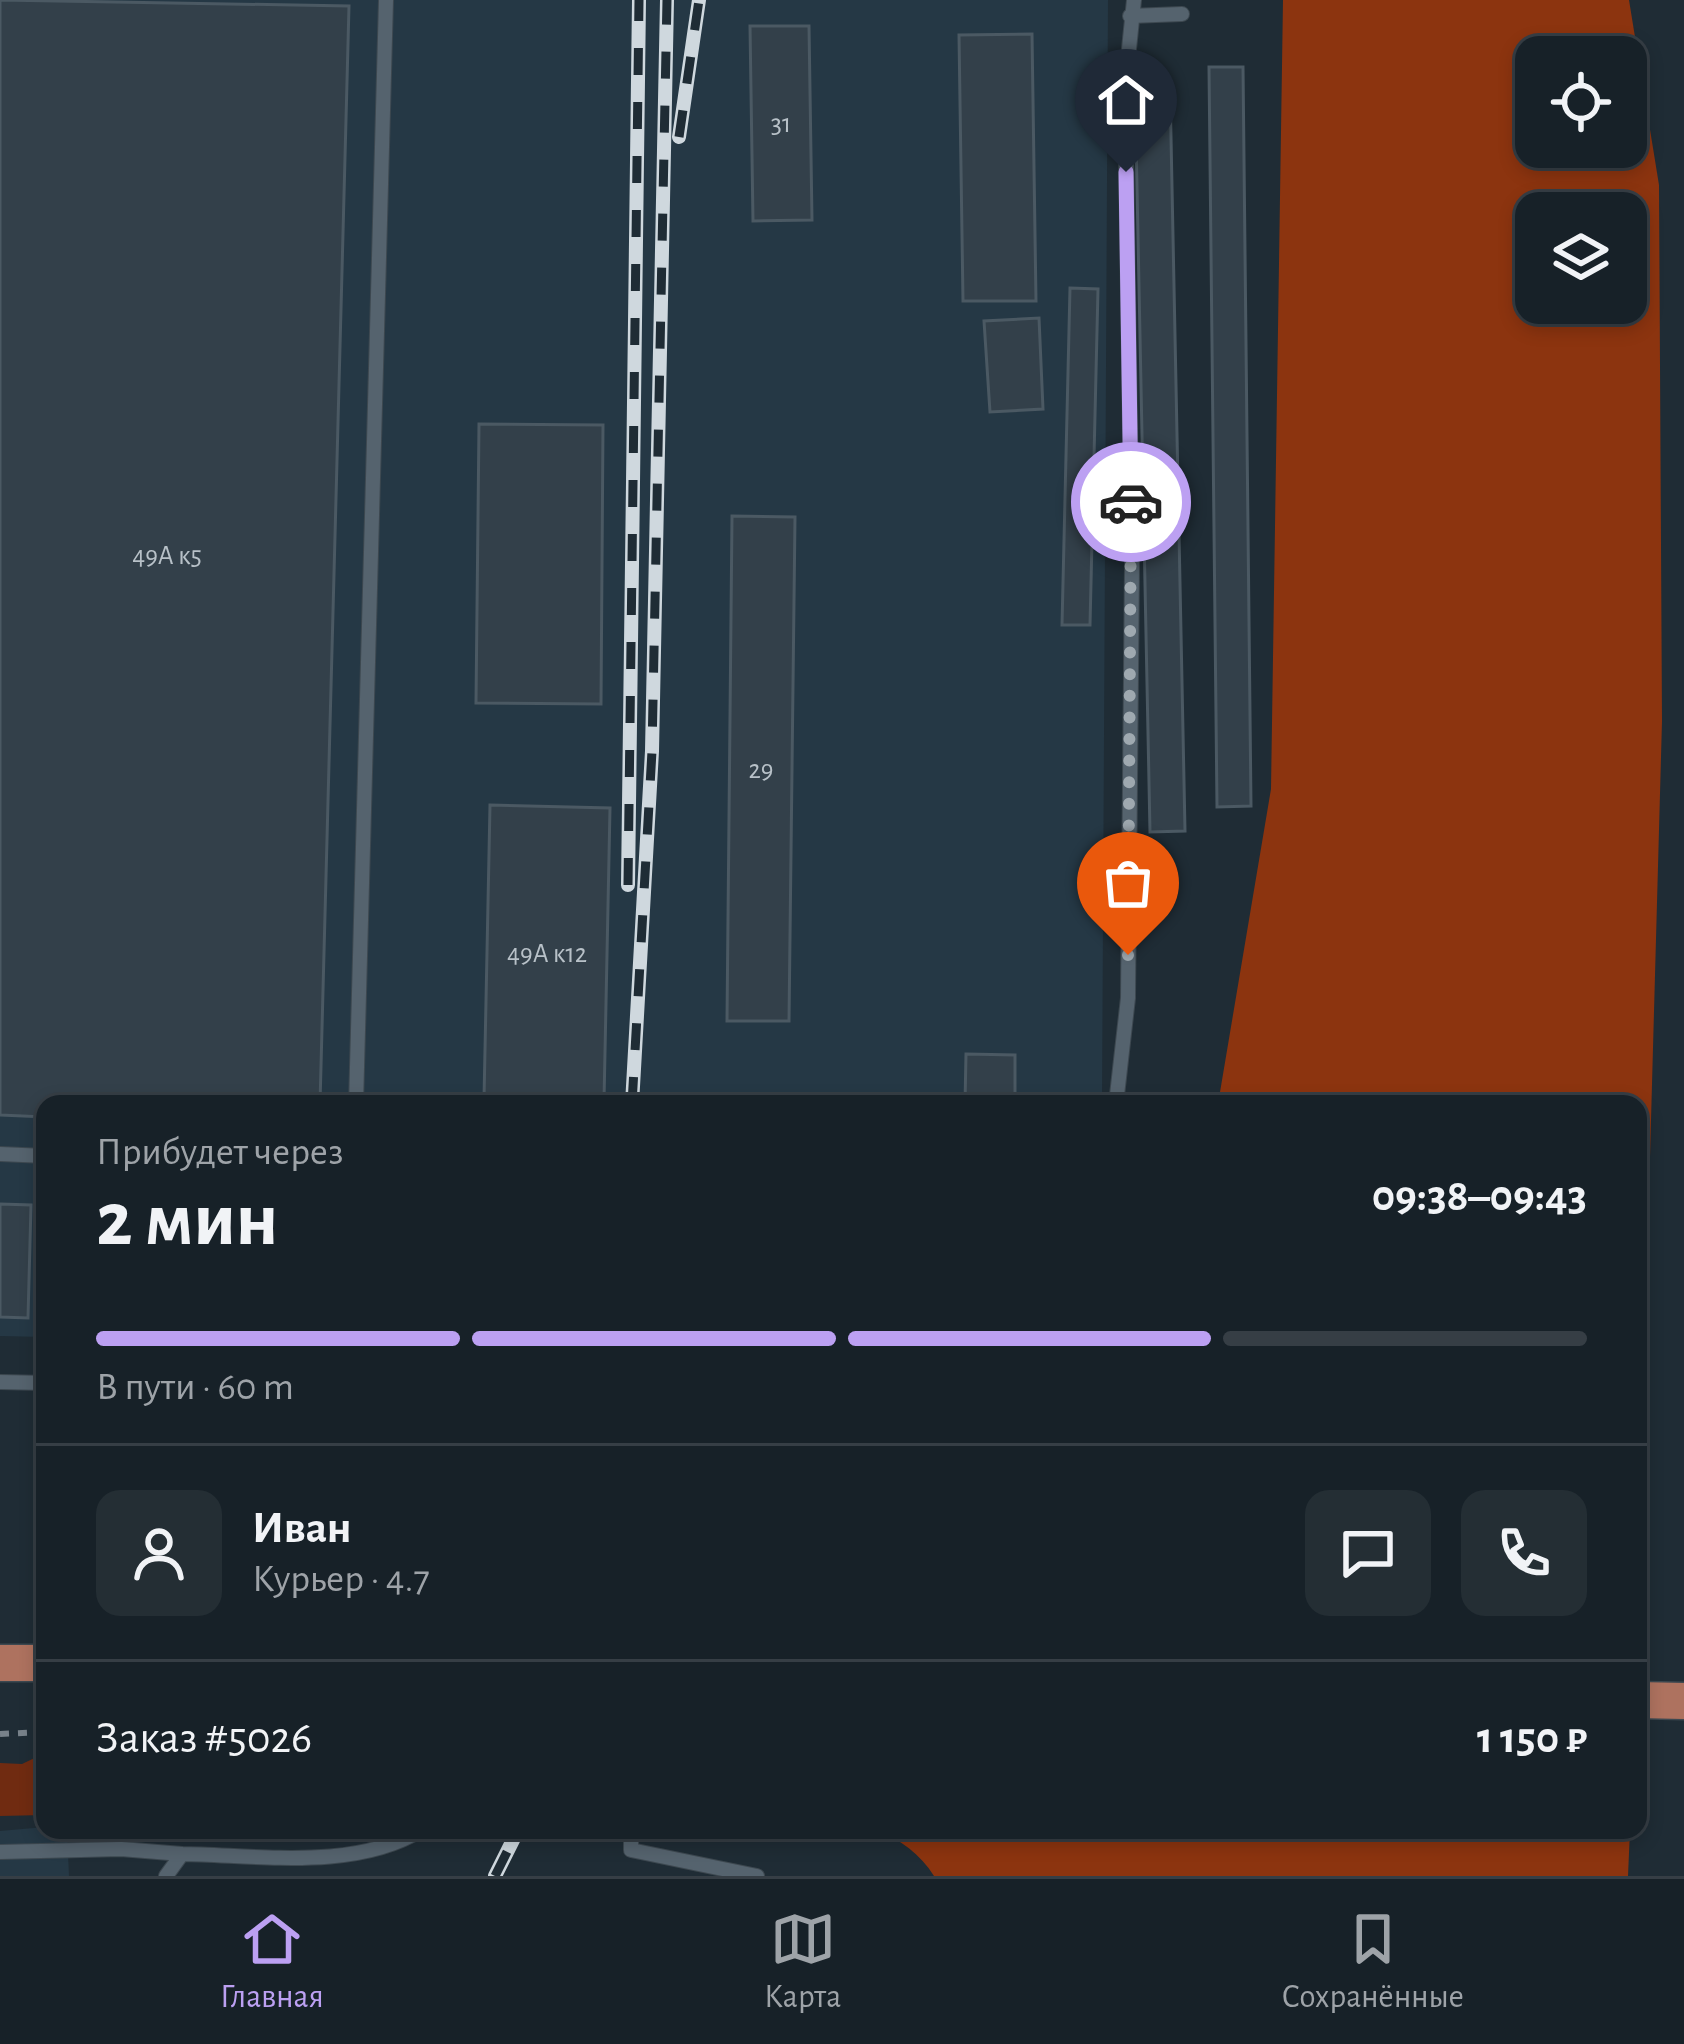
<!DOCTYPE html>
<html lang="ru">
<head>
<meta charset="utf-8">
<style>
  :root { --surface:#172128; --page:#242e34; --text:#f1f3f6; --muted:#9ea3a8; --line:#363e45; --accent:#bca0f2 }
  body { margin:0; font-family:"Alegreya Sans",sans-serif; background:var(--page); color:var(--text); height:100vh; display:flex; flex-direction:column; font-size:45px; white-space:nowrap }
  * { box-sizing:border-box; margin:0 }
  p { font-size:39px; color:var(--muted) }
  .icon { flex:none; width:66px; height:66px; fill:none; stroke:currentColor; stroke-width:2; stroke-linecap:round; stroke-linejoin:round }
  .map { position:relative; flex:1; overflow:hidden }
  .sheet { position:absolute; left:36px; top:1095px; width:1611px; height:744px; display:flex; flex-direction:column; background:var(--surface); border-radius:24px; box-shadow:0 6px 18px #0003,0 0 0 3px var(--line) }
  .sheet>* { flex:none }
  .fabs { position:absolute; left:1515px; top:36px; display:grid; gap:24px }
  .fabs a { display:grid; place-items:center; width:132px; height:132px; border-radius:24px; background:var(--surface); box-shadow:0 6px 18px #0003,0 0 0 3px var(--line); font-size:60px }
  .pin { position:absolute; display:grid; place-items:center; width:102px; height:102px; color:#fff; margin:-123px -51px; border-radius:50% 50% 50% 0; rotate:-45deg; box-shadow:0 0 12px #0007 }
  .pin .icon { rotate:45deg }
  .courier { position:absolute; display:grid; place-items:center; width:120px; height:120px; margin:-60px; border:9px solid #bca0f2; border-radius:50%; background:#fff; color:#222; box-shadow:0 3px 15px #0007 }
  .head em { font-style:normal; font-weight:700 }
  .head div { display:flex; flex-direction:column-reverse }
  .head { display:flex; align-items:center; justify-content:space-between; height:204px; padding:0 60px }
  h1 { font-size:78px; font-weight:700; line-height:90px }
  .bar { display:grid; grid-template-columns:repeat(4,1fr); gap:18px 12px; align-content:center; height:144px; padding:0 60px }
  .bar i { height:15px; border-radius:9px; background:var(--line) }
  .bar .active { background:var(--accent) }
  .bar p { grid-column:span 4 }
  .line { display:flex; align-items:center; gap:30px; padding:0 60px; border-top:3px solid var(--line) }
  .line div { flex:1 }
  .round { display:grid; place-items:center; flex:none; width:126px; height:126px; border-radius:24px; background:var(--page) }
  .tab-bar { display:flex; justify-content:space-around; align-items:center; height:168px; border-top:3px solid var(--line); background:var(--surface); font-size:33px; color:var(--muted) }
  .tab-bar a { display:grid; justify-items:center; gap:6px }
  .tab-bar .active { color:var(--accent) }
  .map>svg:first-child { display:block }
  .built { fill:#253845 }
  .green { fill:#702b11 }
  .forest { fill:#8c340f; fill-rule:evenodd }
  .building { fill:#33404a; stroke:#4b5963; stroke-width:3 }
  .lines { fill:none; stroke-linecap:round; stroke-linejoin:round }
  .lane-casing { stroke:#3d4850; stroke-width:16 }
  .primary-casing { stroke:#3d4850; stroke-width:39 }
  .path { stroke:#78828a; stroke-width:6; stroke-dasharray:9 9; stroke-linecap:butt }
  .lane { stroke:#55636e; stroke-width:14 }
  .primary { stroke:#ae725f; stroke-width:36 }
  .rail-casing { stroke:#cfd8de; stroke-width:14 }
  .rail { stroke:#1f2c35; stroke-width:9; stroke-dasharray:27; stroke-linecap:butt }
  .done { stroke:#9fa9b0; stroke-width:12; stroke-dasharray:0 21.6 }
  .route { stroke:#bca0f2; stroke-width:15 }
  .labels { text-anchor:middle; stroke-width:12; stroke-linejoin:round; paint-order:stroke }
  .number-label { font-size:27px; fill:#b8c1c8 }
</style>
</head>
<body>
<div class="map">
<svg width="1684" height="1876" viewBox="0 0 1684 1876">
  <rect width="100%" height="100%" fill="#1f2c35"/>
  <path class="built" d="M 0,0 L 1108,0 L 1102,1104 L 45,1104 L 45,1337 L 0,1336 Z
    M 45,1827 L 67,1830 L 69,1876 L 0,1876 L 0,1831 Z"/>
  <path class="green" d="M 45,1753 L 45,1815 L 0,1816 L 0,1763 L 22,1764 Z"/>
  <path class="forest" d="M 1283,0 L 1629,0 L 1659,185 L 1662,721 L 1638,1593 L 1638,1104 L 1218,1104 L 1271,789 ZM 1536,57 L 1626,57 L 1626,147 L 1536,147 ZM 1536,213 L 1626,213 L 1626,303 L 1536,303 Z
    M 877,1830 L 1630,1830 L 1628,1876 L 934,1876 C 920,1854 901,1840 877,1830 Z"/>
  <path class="building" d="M 0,0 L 349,6 L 320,1104 L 45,1104 L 45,1117 L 0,1115 Z
    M 750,26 L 809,26 L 812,220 L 753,221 Z
    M 1032,34 L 1036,301 L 963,301 L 959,35 Z
    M 1209,67 L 1243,67 L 1251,806 L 1217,807 Z
    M 1135,88 L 1170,88 L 1185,831 L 1150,832 Z
    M 1070,288 L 1098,289 L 1090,625 L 1062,625 Z
    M 1039,318 L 1043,409 L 990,412 L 984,321 Z
    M 479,424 L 603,425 L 601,704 L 476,703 Z
    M 732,516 L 795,517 L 789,1021 L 727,1021 Z
    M 490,805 L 610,808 L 604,1101 L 484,1099 Z
    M 966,1054 L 1015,1055 L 1015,1104 L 965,1104 Z
    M 0,1204 L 31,1205 L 28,1318 L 0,1317 Z"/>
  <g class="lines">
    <g class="lane-casing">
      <path id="lane" d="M 1130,16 L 1182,14
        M 356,1104 L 386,0
        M 1116,1104 L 1128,998 L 1132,564 L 1125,88 L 1134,0
        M 0,1154 L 45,1156
        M 0,1382 L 45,1383
        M 631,1830 L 631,1850 L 757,1876
        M 0,1852 L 121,1849 L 182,1854
        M 166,1876 L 182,1854 C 257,1855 355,1871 421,1830"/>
    </g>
    <g class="primary-casing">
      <path id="primary" d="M 0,1663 L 45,1663
        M 1638,1700 L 1684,1701"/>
    </g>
    <path class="path" d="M 0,1734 L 45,1732"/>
    <use href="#lane" class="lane"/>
    <use href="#primary" class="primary"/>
    <g class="rail-casing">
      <path id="rail" d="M 679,137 L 699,0
        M 628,885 L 639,0
        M 632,1104 L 652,751 L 667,0
        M 495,1876 L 518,1830"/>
    </g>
    <use href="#rail" class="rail"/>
  </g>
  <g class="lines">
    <path class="done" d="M 1128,955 L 1131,502"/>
    <path class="route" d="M 1126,172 L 1131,502"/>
  </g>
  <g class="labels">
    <g class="number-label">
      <text x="781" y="132">31</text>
      <text x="167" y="564">49А к5</text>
      <text x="761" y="778">29</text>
      <text x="547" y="962">49А к12</text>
    </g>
  </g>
</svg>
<div class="fabs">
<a><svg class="icon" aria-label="locate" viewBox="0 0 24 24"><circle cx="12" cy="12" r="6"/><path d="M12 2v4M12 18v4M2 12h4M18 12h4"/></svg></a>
<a><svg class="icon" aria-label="layers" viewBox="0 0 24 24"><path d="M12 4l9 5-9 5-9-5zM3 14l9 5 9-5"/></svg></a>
</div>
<div class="pin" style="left:1128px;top:955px;background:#ea580c"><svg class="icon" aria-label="bag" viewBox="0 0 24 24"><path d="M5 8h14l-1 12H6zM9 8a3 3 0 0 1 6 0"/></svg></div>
<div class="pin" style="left:1126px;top:172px;background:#1f2937"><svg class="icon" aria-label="home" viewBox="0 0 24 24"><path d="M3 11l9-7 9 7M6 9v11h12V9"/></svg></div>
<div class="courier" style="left:1131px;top:502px"><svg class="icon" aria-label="car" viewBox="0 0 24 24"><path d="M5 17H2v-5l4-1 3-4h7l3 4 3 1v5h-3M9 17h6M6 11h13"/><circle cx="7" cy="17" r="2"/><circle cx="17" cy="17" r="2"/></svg></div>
<section class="sheet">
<div class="head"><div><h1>2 мин</h1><p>Прибудет через</p></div><em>09:38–09:43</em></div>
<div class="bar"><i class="active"></i><i class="active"></i><i class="active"></i><i></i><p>В пути · 60 m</p></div>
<div class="line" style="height:216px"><a class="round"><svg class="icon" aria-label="person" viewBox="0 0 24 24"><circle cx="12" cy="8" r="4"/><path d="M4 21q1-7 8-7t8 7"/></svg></a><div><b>Иван</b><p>Курьер · 4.7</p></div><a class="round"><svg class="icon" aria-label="chat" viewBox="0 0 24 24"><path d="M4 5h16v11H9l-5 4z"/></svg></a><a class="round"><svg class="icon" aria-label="phone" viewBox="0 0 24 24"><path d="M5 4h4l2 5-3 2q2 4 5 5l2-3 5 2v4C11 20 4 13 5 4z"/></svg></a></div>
<div class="line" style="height:156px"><div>Заказ #5026</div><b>1 150 ₽</b></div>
</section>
</div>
<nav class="tab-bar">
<a class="active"><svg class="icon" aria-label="home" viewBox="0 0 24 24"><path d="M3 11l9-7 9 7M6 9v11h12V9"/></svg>Главная</a>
<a><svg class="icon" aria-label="map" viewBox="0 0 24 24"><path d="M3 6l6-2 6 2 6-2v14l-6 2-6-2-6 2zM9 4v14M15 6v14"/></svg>Карта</a>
<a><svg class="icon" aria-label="saved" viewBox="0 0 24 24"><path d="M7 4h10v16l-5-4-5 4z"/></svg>Сохранённые</a>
</nav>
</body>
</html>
